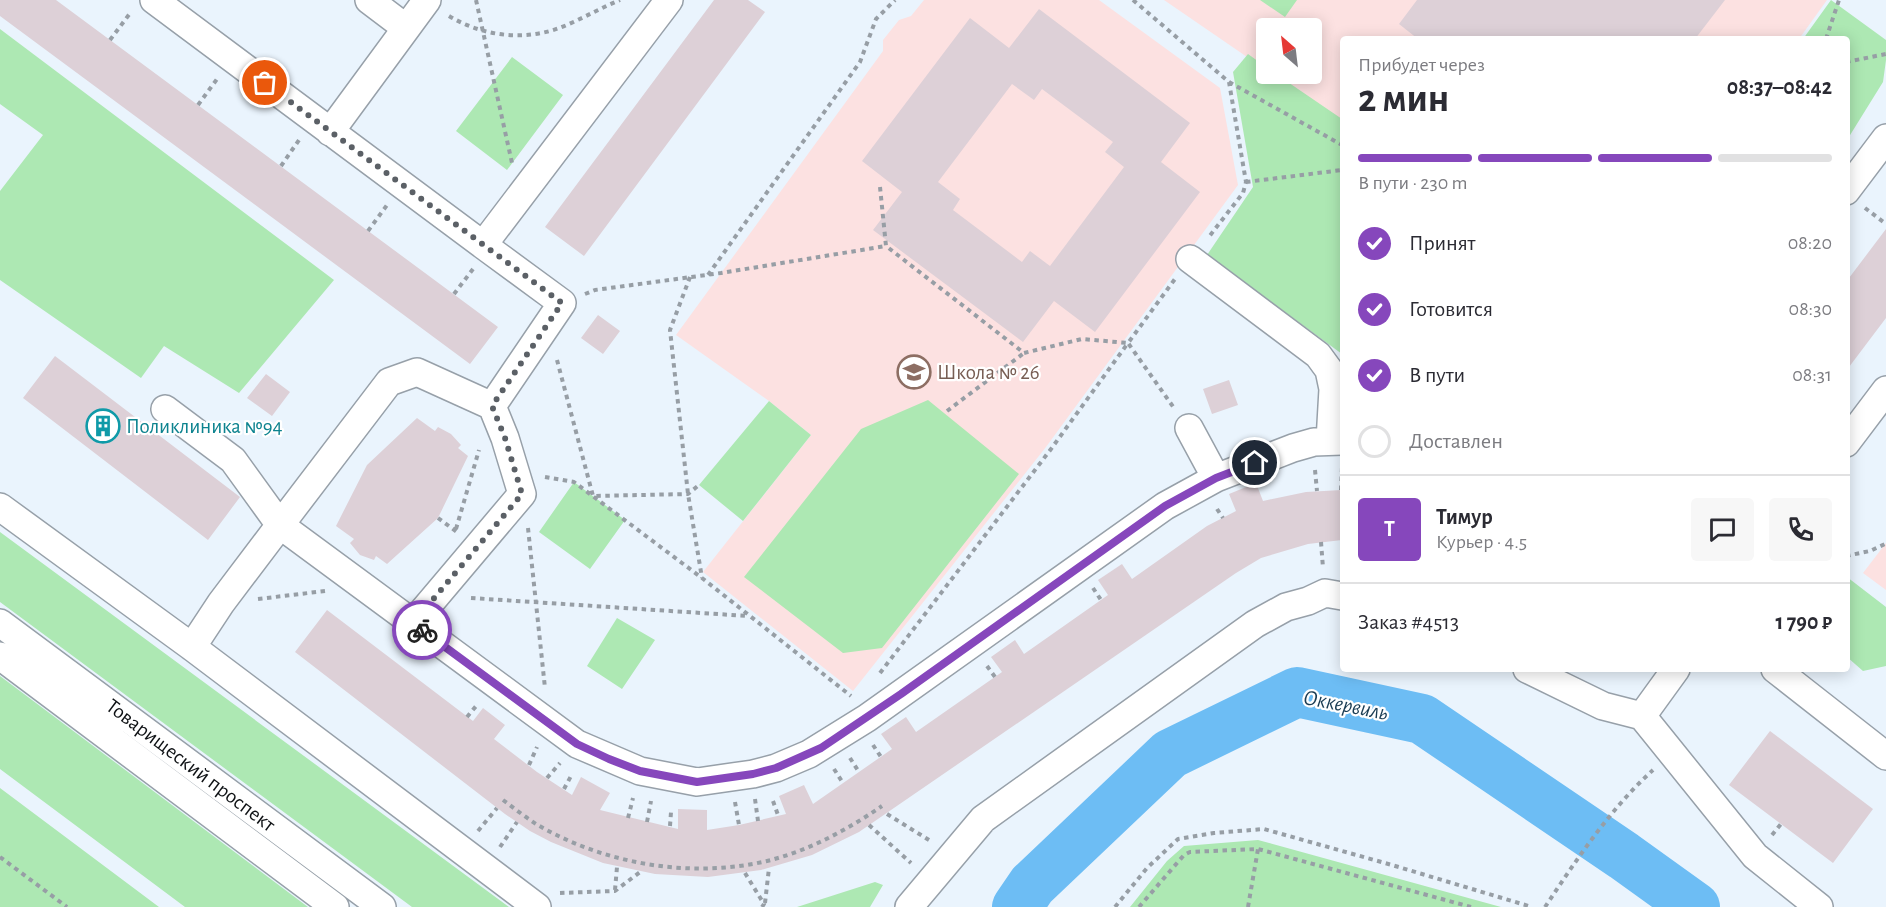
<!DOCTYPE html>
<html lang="ru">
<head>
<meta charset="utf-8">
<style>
  :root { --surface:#fff; --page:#f7f7f7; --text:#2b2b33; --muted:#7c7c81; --line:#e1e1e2; --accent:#8647bc }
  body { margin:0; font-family:"Alegreya Sans",sans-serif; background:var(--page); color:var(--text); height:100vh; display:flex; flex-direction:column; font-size:22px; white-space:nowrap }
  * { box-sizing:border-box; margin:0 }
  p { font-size:20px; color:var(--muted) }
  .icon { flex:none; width:33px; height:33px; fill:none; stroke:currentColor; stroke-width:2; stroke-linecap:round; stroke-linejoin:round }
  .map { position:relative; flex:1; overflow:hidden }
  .details { position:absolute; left:1340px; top:36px; width:510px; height:636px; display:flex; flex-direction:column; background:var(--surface); border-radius:6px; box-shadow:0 3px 15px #0003 }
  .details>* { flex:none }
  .needle { width:39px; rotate:332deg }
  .fabs { position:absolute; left:1256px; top:18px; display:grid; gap:12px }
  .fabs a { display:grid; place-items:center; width:66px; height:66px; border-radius:6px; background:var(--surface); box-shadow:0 3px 15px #0003; font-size:30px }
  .pin { position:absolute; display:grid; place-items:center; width:51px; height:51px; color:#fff; margin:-26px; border:3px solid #fff; border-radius:50%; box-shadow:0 2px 6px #0007 }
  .courier { position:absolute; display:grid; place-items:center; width:60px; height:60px; margin:-30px; border:4px solid #8647bc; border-radius:50%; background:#fff; color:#222; box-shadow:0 2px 8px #0007 }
  .head em { font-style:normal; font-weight:600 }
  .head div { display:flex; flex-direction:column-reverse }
  .head { display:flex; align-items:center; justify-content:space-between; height:102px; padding:0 18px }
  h1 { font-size:39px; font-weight:600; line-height:45px }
  .bar { display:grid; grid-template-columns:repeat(4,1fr); gap:9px 6px; align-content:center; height:72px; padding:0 18px }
  .bar i { height:8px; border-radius:4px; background:var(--line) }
  .bar .active { background:var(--accent) }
  .bar p { grid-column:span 4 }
  .line { display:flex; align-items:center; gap:15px; padding:0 18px; border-top:2px solid var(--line) }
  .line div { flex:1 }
  .round { display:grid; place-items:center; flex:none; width:63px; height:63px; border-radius:6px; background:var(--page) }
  ol { padding:0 18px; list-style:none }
  li { display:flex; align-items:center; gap:18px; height:66px }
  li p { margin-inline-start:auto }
  li .icon { padding:6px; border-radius:50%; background:var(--accent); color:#fff; stroke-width:4 }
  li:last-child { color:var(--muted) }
  li i { width:33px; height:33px; border:3px solid var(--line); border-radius:50% }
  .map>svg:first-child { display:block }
  .education { fill:#fce1e1 }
  .green { fill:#ade8b3 }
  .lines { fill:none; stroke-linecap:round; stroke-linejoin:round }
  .river { stroke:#6dbdf4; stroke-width:50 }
  .building { fill:#ddd0d7; fill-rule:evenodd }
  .minor-casing { stroke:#97a0a9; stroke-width:30 }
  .path { stroke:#979ea5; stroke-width:4; stroke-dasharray:4.5 4.5; stroke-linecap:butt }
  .minor { stroke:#fff; stroke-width:27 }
  .done { stroke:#5b6066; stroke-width:6; stroke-dasharray:0 10.8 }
  .route { stroke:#8647bc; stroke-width:8 }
  .labels { text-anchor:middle; stroke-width:4.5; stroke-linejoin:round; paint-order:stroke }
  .education-label { font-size:21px; fill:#785e54; stroke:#fff; text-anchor:start }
  .culture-label { font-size:21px; fill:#0d838f; stroke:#fff; text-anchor:start }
  .street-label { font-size:21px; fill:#0e1114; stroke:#fff }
  .water-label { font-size:22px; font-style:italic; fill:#1a3c53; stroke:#fff }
</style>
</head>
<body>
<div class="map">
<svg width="1886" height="907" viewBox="0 0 1886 907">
  <rect width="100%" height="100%" fill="#eaf4fd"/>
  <path class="education" d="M 924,0 L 1099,0 L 1220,88 L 1238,185 L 1046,447 L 853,691 L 703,572 L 811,435 L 769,401 L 676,335 L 883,51 L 883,40 L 899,20 L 911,16 Z
    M 1164,0 L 1827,0 L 1799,39 L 1342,39 L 1342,123 L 1271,74 L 1311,74 L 1311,28 L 1266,28 L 1266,70 Z
    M 1886,543 L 1886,590 L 1863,573 Z"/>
  <path class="green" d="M 1260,0 L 1297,0 L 1285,17 Z
    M 1831,0 L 1886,40 L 1886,60 L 1883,82 L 1847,140 L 1846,39 L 1803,39 Z
    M 0,29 L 334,280 L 239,393 L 164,346 L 141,378 L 0,280 L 0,191 L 43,135 L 0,104 Z
    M 1248,54 L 1266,67 L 1266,74 L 1276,74 L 1342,119 L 1342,354 L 1207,255 L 1253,187 L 1233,72 Z
    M 512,57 L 563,95 L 507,170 L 456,131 Z
    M 928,400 L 1019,474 L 882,648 L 843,653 L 744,577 L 861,429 Z
    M 769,401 L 811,435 L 743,521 L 699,485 Z
    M 574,482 L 625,520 L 590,569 L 539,532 Z
    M 0,532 L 509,907 L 412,907 L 0,602 Z
    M 1847,577 L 1886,607 L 1886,666 L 1863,671 L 1847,657 Z
    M 617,618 L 655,640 L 622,689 L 587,666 Z
    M 0,676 L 308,907 L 185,907 L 0,769 Z
    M 0,788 L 159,907 L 0,907 Z
    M 1258,840 L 1501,907 L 1130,907 L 1167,861 L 1184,846 Z
    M 875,882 L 883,885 L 870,907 L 797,907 Z"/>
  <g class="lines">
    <path class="river" d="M 1017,907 L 1032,885 L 1170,754 L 1297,692 L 1422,719 L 1624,856 L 1695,907"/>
  </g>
  <path class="building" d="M 0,0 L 56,0 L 498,327 L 470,364 L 0,16 Z
    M 714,0 L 748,0 L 765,12 L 584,256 L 545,227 Z
    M 1417,0 L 1725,0 L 1695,39 L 1418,39 L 1399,24 Z
    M 1039,9 L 1190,123 L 1161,162 L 1200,192 L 1095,332 L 1054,301 L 1023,342 L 873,230 L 902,192 L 862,161 L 970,18 L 1009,48 ZM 1012,84 L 1034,100 L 1042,89 L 1113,142 L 1105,152 L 1124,167 L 1050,266 L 1030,251 L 1022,262 L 953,210 L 960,199 L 938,182 Z
    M 1886,229 L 1886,318 L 1846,371 L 1846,282 Z
    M 598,315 L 620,331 L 603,354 L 581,338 Z
    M 55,356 L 240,497 L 208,540 L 23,398 Z
    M 266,374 L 290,392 L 272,416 L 247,398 Z
    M 1229,380 L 1238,405 L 1212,414 L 1203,389 Z
    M 417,418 L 435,431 L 438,427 L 451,434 L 461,445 L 458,448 L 468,456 L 438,518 L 387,564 L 376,556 L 374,560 L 360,555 L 350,543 L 354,539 L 336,526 L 367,465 Z
    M 1256,483 L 1263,501 L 1306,492 L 1342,490 L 1342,540 L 1308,544 L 1261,558 L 1236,573 L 859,832 L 812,855 L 761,870 L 708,877 L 655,874 L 603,863 L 551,842 L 530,831 L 505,814 L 295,652 L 327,610 L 473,721 L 483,708 L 505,725 L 494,739 L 537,772 L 572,795 L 581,777 L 610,793 L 600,810 L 678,829 L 678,809 L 707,810 L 707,830 L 739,825 L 786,814 L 779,796 L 804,785 L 813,804 L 892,749 L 881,734 L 906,717 L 916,732 L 1002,672 L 991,657 L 1015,640 L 1024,654 L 1108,595 L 1098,580 L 1122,564 L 1132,579 L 1207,526 L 1236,511 L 1229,494 Z
    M 1770,731 L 1873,809 L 1833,863 L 1729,785 Z"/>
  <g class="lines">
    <g class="minor-casing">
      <path id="minor" d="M 154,0 L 483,245 L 669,0
        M 369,0 L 406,28
        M 330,132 L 427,0
        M 1846,191 L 1886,138
        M 1190,259 L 1318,355 L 1329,370 L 1333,389 L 1330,441
        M 165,409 L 233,460 L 280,525 L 389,382 L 417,372 L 492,406
        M 1189,428 L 1216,478
        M 1846,443 L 1886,390
        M 0,507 L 192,647 L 537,907
        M 0,623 L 382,907
        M 413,623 L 522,494 L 505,438 L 492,406 L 562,303 L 483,245
        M 192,647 L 221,603 L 280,525 L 577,744 L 640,771 L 697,782 L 753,774 L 776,768 L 809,754 L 867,718 L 1165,506 L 1216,478 L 1293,448 L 1314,442 L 1342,441
        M 0,656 L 335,907
        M 1527,669 L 1603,706 L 1642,716
        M 1676,669 L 1642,716 L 1755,856 L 1819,907
        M 1775,669 L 1886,756
        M 909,907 L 983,819 L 1255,624 L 1286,607 L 1308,601 L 1325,593 L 1342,596"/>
    </g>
    <path class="path" d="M 476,0 L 512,163
      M 1133,0 L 1229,82 L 1246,182 L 1243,193 L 1208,238
      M 449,16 C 486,38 530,42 569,24 C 587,16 603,7 620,0
      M 1826,39 L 1839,0
      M 110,40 L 131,12
      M 1846,62 L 1886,54
      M 1229,82 L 1342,145
      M 198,105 L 217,79
      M 281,166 L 299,140
      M 1246,182 L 1342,170
      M 880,187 L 886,246 L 1024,353 L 1082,339 L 1128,343 L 1175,279
      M 1865,208 L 1886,224
      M 368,231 L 387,205
      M 708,275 L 860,62 L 876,19 L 895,0
      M 690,277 L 670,330 L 688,494 L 702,578
      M 454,294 L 473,269
      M 585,294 L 595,290 L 721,273 L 886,246
      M 557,360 L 593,496 L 688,494 L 699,485
      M 947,411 L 1024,353
      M 1315,470 L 1317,491
      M 545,477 L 574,482 L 702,578 L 851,696
      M 1341,490 L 1342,467
      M 1217,509 L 1223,518
      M 438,518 L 457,532
      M 528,528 L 545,688
      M 456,529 L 479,450
      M 1321,542 L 1323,568
      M 1846,556 L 1870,551 L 1885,544
      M 1093,588 L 1101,600
      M 471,598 L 748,616
      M 258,599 L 325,591
      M 987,666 L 995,677
      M 880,673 L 1051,449 L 1128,343 L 1174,408
      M 467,717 L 477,705
      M 873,745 L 881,757
      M 850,758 L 859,772
      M 529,765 L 537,747
      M 834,769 L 843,783
      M 547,778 L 560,763
      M 564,789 L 571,776
      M 755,799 L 758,821
      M 503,800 C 514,808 525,817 536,824 C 604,864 690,879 767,861 C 808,851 847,830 882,806
      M 773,801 L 778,815
      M 735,802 L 739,825
      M 887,814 L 929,840
      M 628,818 L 633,798
      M 647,822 L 651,801
      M 869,825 L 911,863
      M 670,826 L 671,812
      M 478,831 L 497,808
      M 1772,835 L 1781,824
      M 500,847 L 517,822
      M 0,857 L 67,907
      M 745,873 L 764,904 L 762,907
      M 615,890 L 617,867
      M 560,893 L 615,891 L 640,872
      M 765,903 L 769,868
      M 1115,907 L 1147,868 L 1178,839 L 1214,833 L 1264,829 L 1392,865 L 1532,907
      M 1139,907 L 1184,855 L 1190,852 L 1258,849 L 1471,907
      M 1248,907 L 1258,849
      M 1545,907 C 1577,859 1610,809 1653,770"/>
    <use href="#minor" class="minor"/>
  </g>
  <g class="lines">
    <path class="done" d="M 265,83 L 562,303 L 492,406 L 505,438 L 522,494 L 413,623 L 422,630"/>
    <path class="route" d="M 422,630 L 577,744 L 609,759 L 640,771 L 697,782 L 753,774 L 776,768 L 821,748 L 901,694 L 1165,506 L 1216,478 L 1255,463"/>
  </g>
  <defs>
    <g id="school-ring" transform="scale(1.725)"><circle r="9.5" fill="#fff" stroke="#8d6e63" stroke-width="1.5"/><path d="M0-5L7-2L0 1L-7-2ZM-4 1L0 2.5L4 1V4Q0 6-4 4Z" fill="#8d6e63"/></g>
    <g id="building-ring" transform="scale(1.725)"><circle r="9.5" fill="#fff" stroke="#0f9aa8" stroke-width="1.5"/><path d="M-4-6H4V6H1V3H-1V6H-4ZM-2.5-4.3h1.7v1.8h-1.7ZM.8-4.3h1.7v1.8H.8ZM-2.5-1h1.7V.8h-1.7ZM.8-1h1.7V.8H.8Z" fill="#0f9aa8"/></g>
  </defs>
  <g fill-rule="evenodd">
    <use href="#school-ring" x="914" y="372"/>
    <use href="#building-ring" x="103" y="426"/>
  </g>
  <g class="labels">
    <g class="education-label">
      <text x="937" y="379">Школа № 26</text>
    </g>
    <g class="culture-label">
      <text x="126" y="433">Поликлиника №94</text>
    </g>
    <g class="street-label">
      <text transform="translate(191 765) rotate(37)" y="7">Товарищеский проспект</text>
    </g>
    <g class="water-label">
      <text transform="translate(1346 704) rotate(11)" y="8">Оккервиль</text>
    </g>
  </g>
</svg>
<div class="fabs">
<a><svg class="needle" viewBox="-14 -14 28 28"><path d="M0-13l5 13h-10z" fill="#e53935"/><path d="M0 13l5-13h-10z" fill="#7c7c81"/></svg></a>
</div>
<div class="pin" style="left:265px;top:83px;background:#ea580c"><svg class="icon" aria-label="bag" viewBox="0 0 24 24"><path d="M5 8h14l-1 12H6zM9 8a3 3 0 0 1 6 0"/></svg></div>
<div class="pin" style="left:1255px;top:463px;background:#1f2937"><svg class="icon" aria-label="home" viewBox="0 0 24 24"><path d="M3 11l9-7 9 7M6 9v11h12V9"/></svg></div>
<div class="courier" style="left:422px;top:630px"><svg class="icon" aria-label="bike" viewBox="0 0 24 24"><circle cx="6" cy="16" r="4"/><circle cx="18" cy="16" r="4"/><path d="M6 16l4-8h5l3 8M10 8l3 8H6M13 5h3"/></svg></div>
<section class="details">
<div class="head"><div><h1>2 мин</h1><p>Прибудет через</p></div><em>08:37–08:42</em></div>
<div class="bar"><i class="active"></i><i class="active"></i><i class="active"></i><i></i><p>В пути · 230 m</p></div>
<ol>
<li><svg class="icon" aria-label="check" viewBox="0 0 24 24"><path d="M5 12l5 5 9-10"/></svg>Принят<p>08:20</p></li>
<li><svg class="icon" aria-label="check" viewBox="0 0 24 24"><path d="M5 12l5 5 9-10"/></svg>Готовится<p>08:30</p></li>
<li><svg class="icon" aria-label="check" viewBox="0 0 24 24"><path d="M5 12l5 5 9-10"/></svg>В пути<p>08:31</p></li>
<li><i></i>Доставлен</li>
</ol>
<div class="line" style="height:108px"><b class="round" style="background:var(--accent);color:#fff">Т</b><div><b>Тимур</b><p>Курьер · 4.5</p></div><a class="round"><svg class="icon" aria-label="chat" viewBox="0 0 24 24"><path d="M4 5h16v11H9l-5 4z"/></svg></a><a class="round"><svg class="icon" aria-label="phone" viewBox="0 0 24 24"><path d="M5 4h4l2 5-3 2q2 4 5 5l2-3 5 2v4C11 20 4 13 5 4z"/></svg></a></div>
<div class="line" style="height:78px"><div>Заказ #4513</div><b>1 790 ₽</b></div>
</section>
</div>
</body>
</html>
